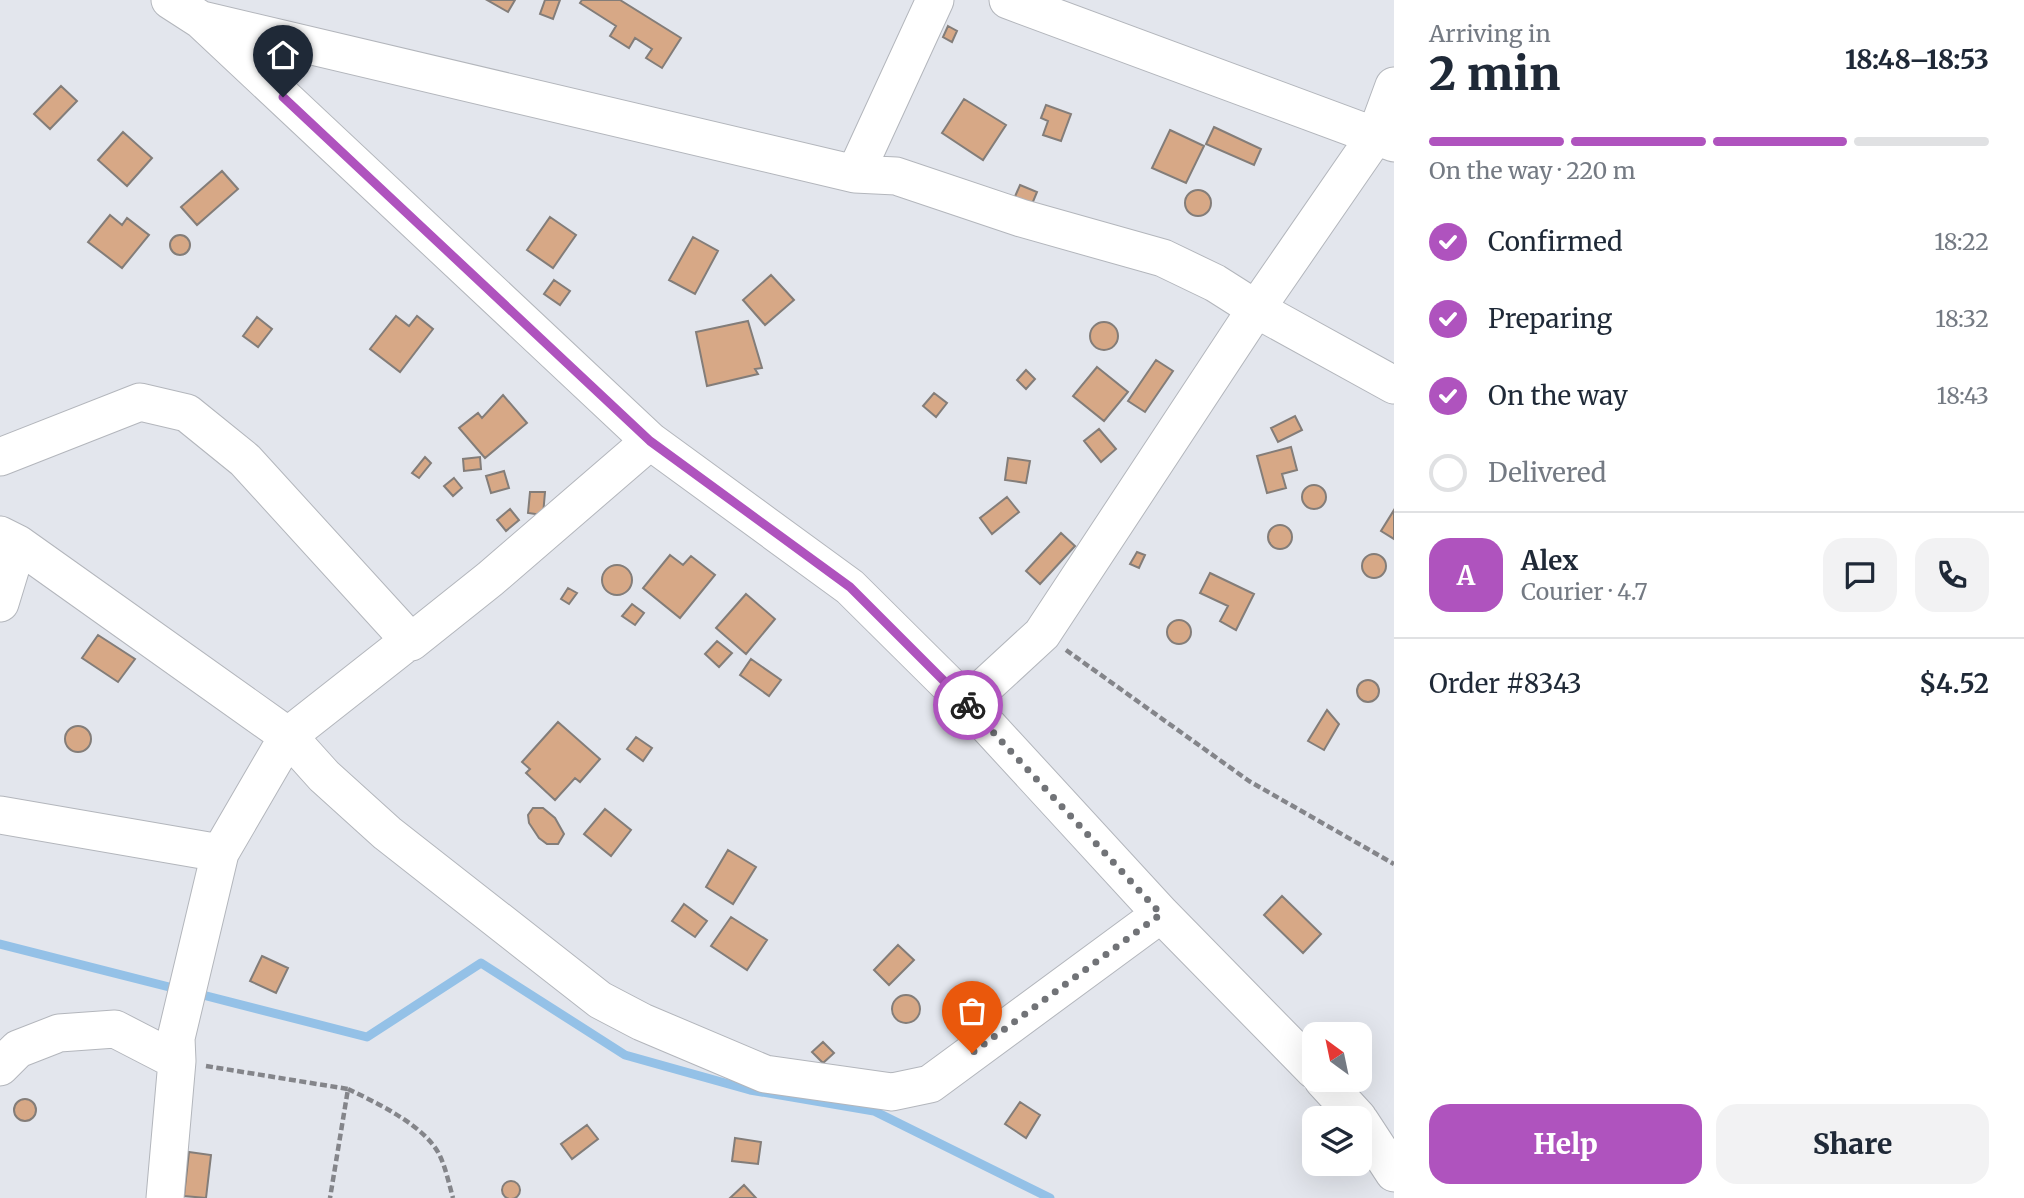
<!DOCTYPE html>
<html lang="en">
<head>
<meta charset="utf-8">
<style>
  :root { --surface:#fff; --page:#f2f2f3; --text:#1f2937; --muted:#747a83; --line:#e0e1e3; --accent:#af53be }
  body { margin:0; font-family:Merriweather,serif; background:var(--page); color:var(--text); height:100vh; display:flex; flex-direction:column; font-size:26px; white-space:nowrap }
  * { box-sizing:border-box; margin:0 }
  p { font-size:23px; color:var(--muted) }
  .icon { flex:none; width:38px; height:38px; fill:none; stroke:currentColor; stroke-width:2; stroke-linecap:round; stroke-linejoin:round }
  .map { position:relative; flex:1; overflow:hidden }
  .drawer { display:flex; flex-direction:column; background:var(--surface); width:630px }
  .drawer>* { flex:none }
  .needle { width:46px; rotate:327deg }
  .buttons { position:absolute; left:1302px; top:1022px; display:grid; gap:14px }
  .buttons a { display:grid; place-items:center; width:70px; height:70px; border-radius:14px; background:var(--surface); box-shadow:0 7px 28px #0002; font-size:35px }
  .pin { position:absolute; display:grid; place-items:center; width:60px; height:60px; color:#fff; margin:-72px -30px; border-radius:50% 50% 50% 0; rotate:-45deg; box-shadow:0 0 7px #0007 }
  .pin .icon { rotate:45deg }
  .courier { position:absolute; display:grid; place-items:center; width:70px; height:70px; margin:-35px; border:5px solid #af53be; border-radius:50%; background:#fff; color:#222; box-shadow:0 2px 9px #0007 }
  .headline em { font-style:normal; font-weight:800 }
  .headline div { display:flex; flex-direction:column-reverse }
  .headline { display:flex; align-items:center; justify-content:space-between; height:119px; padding:0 35px }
  h1 { font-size:46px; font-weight:800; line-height:52px }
  .bar { display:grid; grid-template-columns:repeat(4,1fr); gap:10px 7px; align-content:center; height:84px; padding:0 35px }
  .bar i { height:9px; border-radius:5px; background:var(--line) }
  .bar .current { background:var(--accent) }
  .bar p { grid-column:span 4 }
  .line { display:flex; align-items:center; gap:18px; padding:0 35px; border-top:2px solid var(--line) }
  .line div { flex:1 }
  .round { display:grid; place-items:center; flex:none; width:74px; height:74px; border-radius:21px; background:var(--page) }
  ol { padding:0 35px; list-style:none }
  li { display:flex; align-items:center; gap:21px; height:77px }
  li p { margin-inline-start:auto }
  li .icon { padding:7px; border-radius:50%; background:var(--accent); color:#fff; stroke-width:4 }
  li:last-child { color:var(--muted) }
  li i { width:38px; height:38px; border:4px solid var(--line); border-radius:50% }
  .cta { display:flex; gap:14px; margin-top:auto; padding:14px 35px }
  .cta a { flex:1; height:80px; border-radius:21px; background:var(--accent); color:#fff; font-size:28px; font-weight:800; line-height:80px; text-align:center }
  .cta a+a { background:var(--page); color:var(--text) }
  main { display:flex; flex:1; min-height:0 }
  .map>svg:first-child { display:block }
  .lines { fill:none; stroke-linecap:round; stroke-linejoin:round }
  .stream { stroke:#94c1e7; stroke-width:9 }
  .building { fill:#d7a886; stroke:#837d79; stroke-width:2 }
  .minor-casing { stroke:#b3b6bc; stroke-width:39 }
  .path { stroke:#84858a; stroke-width:4.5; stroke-dasharray:7 3.5; stroke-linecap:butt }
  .minor { stroke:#fff; stroke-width:37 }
  .done { stroke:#717377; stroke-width:7; stroke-dasharray:0 12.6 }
  .route { stroke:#af53be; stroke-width:9 }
</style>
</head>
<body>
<main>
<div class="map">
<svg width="1394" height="1198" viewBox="0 0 1394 1198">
  <rect width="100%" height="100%" fill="#e3e6ed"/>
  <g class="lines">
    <path class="stream" d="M 0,944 L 181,990
      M 195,993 L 367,1037 L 481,963 L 625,1055 L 750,1090 L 874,1111 L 1050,1198"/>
  </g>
  <path class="building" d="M 487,0 L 515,0 L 508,12 Z
    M 545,0 L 560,0 L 553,19 L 540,14 Z
    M 582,0 L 620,0 L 681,38 L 662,68 L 646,58 L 652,49 L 635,38 L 629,48 L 610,36 L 616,26 L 580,3 Z
    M 948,26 L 957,31 L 952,42 L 943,37 Z
    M 61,86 L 77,101 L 50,129 L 34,114 Z
    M 964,99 L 1006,125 L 983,160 L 942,133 Z
    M 1046,105 L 1071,114 L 1061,141 L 1043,135 L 1048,121 L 1041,118 Z
    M 1214,127 L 1261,149 L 1254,165 L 1206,144 Z
    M 1170,130 L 1204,146 L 1186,183 L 1152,168 Z
    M 123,132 L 152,158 L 127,186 L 98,160 Z
    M 222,171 L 238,189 L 197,225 L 181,207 Z
    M 1020,185 L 1037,192 L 1030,209 L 1013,201 Z
    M1185 203a13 13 0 1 1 26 0a13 13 0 1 1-26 0Z
    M 110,215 L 122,225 L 127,218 L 149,235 L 122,268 L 88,242 Z
    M 550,217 L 576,235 L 553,268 L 527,250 Z
    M170 245a10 10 0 1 1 20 0a10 10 0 1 1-20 0Z
    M 693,237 L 718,251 L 695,294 L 669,280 Z
    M 771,275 L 794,300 L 765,325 L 743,300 Z
    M 554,280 L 570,291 L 560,305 L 544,294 Z
    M 396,316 L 409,326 L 417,316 L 433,329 L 400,372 L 370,349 Z
    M 257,317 L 272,329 L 258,347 L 243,336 Z
    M 748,321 L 762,368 L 755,369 L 758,374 L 707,386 L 696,332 Z
    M1090 336a14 14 0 1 1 28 0a14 14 0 1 1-28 0Z
    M 1156,360 L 1173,371 L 1145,412 L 1128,401 Z
    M 1097,367 L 1128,392 L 1104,421 L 1073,396 Z
    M 1026,370 L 1035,379 L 1026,389 L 1017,380 Z
    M 934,393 L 947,403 L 936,417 L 923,406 Z
    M 503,395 L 527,423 L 485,458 L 459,428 L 478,413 L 482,418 Z
    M 1295,416 L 1302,430 L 1278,442 L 1271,428 Z
    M 1099,429 L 1116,449 L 1101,462 L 1084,441 Z
    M 1291,447 L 1297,470 L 1282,474 L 1286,488 L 1267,493 L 1257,456 Z
    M 425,457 L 431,463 L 419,478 L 412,473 Z
    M 480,457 L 481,469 L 464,471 L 463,459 Z
    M 1008,458 L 1030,461 L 1026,483 L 1005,480 Z
    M 504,471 L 509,488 L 491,493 L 486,476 Z
    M 454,478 L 462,488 L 453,496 L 444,486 Z
    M1302 497a12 12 0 1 1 24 0a12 12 0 1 1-24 0Z
    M 530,492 L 545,492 L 543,515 L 528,513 Z
    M 1007,497 L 1019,512 L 992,534 L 980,518 Z
    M 510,509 L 519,520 L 506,531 L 497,520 Z
    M 1394,510 L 1394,539 L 1381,531 Z
    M1268 537a12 12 0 1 1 24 0a12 12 0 1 1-24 0Z
    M 1061,533 L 1075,546 L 1040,584 L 1026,571 Z
    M 1137,552 L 1145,555 L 1139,568 L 1130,564 Z
    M1362 566a12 12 0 1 1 24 0a12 12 0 1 1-24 0Z
    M 670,555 L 683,565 L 691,556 L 715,575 L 680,618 L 643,588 Z
    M602 580a15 15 0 1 1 30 0a15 15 0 1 1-30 0Z
    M 1210,573 L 1254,594 L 1236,630 L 1220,621 L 1228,606 L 1200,593 Z
    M 568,588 L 577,593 L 569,604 L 561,599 Z
    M 746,594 L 775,619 L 746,654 L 716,628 Z
    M 632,604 L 644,613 L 635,625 L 622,616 Z
    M1167 632a12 12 0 1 1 24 0a12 12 0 1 1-24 0Z
    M 98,635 L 135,659 L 118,682 L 82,658 Z
    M 717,641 L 732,653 L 719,667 L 705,654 Z
    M 751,659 L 781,680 L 769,696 L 740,675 Z
    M1357 691a11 11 0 1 1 22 0a11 11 0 1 1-22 0Z
    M 1327,710 L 1339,724 L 1324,750 L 1308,741 Z
    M 558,722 L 600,759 L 580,782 L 575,778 L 555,800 L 526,773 L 530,769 L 522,762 Z
    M65 739a13 13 0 1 1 26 0a13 13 0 1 1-26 0Z
    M 636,737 L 652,748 L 643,761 L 627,749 Z
    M 533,808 L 543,808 L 555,818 L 564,834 L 558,844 L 547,844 L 539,838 L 529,823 L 528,815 Z
    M 605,809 L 631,830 L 611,856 L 584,834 Z
    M 728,850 L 756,867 L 733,904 L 706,887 Z
    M 1282,896 L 1321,934 L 1303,953 L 1264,915 Z
    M 684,904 L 707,921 L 695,937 L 672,921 Z
    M 731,917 L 767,940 L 747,970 L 711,946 Z
    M 898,945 L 914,960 L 889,985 L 874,970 Z
    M 262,956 L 288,968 L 276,993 L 250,981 Z
    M892 1009a14 14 0 1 1 28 0a14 14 0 1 1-28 0Z
    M 823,1042 L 834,1053 L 823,1063 L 812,1052 Z
    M14 1110a11 11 0 1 1 22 0a11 11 0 1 1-22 0Z
    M 1020,1102 L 1040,1115 L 1026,1138 L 1005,1124 Z
    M 587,1125 L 598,1139 L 572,1159 L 561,1144 Z
    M 735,1138 L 761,1142 L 758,1164 L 732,1161 Z
    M 189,1152 L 211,1155 L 206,1198 L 184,1196 Z
    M502 1190a9 9 0 1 1 18 0a9 9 0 1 1-18 0Z
    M 744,1185 L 756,1198 L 730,1198 Z"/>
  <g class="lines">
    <g class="minor-casing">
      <path id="minor" d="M 170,0 L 201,20 L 650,441 L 850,587 L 967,703 L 1161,914 L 1314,1070
        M 1008,0 L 1394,143
        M 202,20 L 855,174 L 896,176 L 1021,218 L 1163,258 L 1215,283 L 1256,309 L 1394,385
        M 855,174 L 935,0
        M 0,457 L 140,402 L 187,413 L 245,460 L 411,642 L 490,579 L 650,441
        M 0,535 L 18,544 L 288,736 L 324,776 L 387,833 L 600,1000 L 642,1022 L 765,1074 L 892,1092 L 930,1084 L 1161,914
        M 0,603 L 18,544
        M 967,703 L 1042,634 L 1256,309 L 1376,135 L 1394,86
        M 0,815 L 220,853
        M 0,1067 L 18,1049 L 59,1033 L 115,1029 L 177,1061
        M 1323,1080 L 1358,1118
        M 1360,1121 L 1394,1173
        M 165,1198 L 177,1061 L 176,1038 L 220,853 L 288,736 L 410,640"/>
    </g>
    <path class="path" d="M 1066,650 L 1249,781 L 1394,864
      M 206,1066 L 348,1089 L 330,1198
      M 348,1089 C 377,1103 426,1126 440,1156 C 446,1169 449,1184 453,1198"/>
    <use href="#minor" class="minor"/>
  </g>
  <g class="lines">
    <path class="done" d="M 968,705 L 1161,914 L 972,1053"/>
    <path class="route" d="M 283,97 L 650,441 L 850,587 L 968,705"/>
  </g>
</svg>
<div class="buttons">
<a><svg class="needle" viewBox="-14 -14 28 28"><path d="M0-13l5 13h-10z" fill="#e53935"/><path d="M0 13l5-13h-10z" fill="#747a83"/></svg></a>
<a><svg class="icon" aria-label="layers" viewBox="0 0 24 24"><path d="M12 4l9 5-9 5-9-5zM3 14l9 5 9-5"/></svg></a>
</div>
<div class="pin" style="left:972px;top:1053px;background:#ea580c"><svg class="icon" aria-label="bag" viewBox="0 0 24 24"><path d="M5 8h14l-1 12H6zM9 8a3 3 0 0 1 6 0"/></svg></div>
<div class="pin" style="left:283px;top:97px;background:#1f2937"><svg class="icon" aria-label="home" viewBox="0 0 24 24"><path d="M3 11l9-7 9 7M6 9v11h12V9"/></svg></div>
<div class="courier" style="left:968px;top:705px"><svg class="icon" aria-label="bike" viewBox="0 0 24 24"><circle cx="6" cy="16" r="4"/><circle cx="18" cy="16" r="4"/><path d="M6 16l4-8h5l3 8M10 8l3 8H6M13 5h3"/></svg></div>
</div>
<section class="drawer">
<div class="headline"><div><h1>2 min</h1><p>Arriving in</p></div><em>18:48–18:53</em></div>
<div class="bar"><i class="current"></i><i class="current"></i><i class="current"></i><i></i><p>On the way · 220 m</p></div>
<ol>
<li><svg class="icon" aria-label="check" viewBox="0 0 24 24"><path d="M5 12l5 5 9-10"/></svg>Confirmed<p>18:22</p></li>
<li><svg class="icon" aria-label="check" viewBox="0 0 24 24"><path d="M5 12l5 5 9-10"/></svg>Preparing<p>18:32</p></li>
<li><svg class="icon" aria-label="check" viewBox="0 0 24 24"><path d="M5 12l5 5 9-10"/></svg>On the way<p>18:43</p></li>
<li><i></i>Delivered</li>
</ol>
<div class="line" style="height:126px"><b class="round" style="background:var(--accent);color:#fff">A</b><div><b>Alex</b><p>Courier · 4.7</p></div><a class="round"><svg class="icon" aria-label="chat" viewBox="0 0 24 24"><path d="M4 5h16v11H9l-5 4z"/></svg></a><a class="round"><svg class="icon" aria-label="phone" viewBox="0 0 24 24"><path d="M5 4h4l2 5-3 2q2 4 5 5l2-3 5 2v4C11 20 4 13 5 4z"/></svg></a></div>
<div class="line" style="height:91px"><div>Order #8343</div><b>$4.52</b></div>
<div class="cta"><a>Help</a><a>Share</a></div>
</section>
</main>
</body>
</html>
